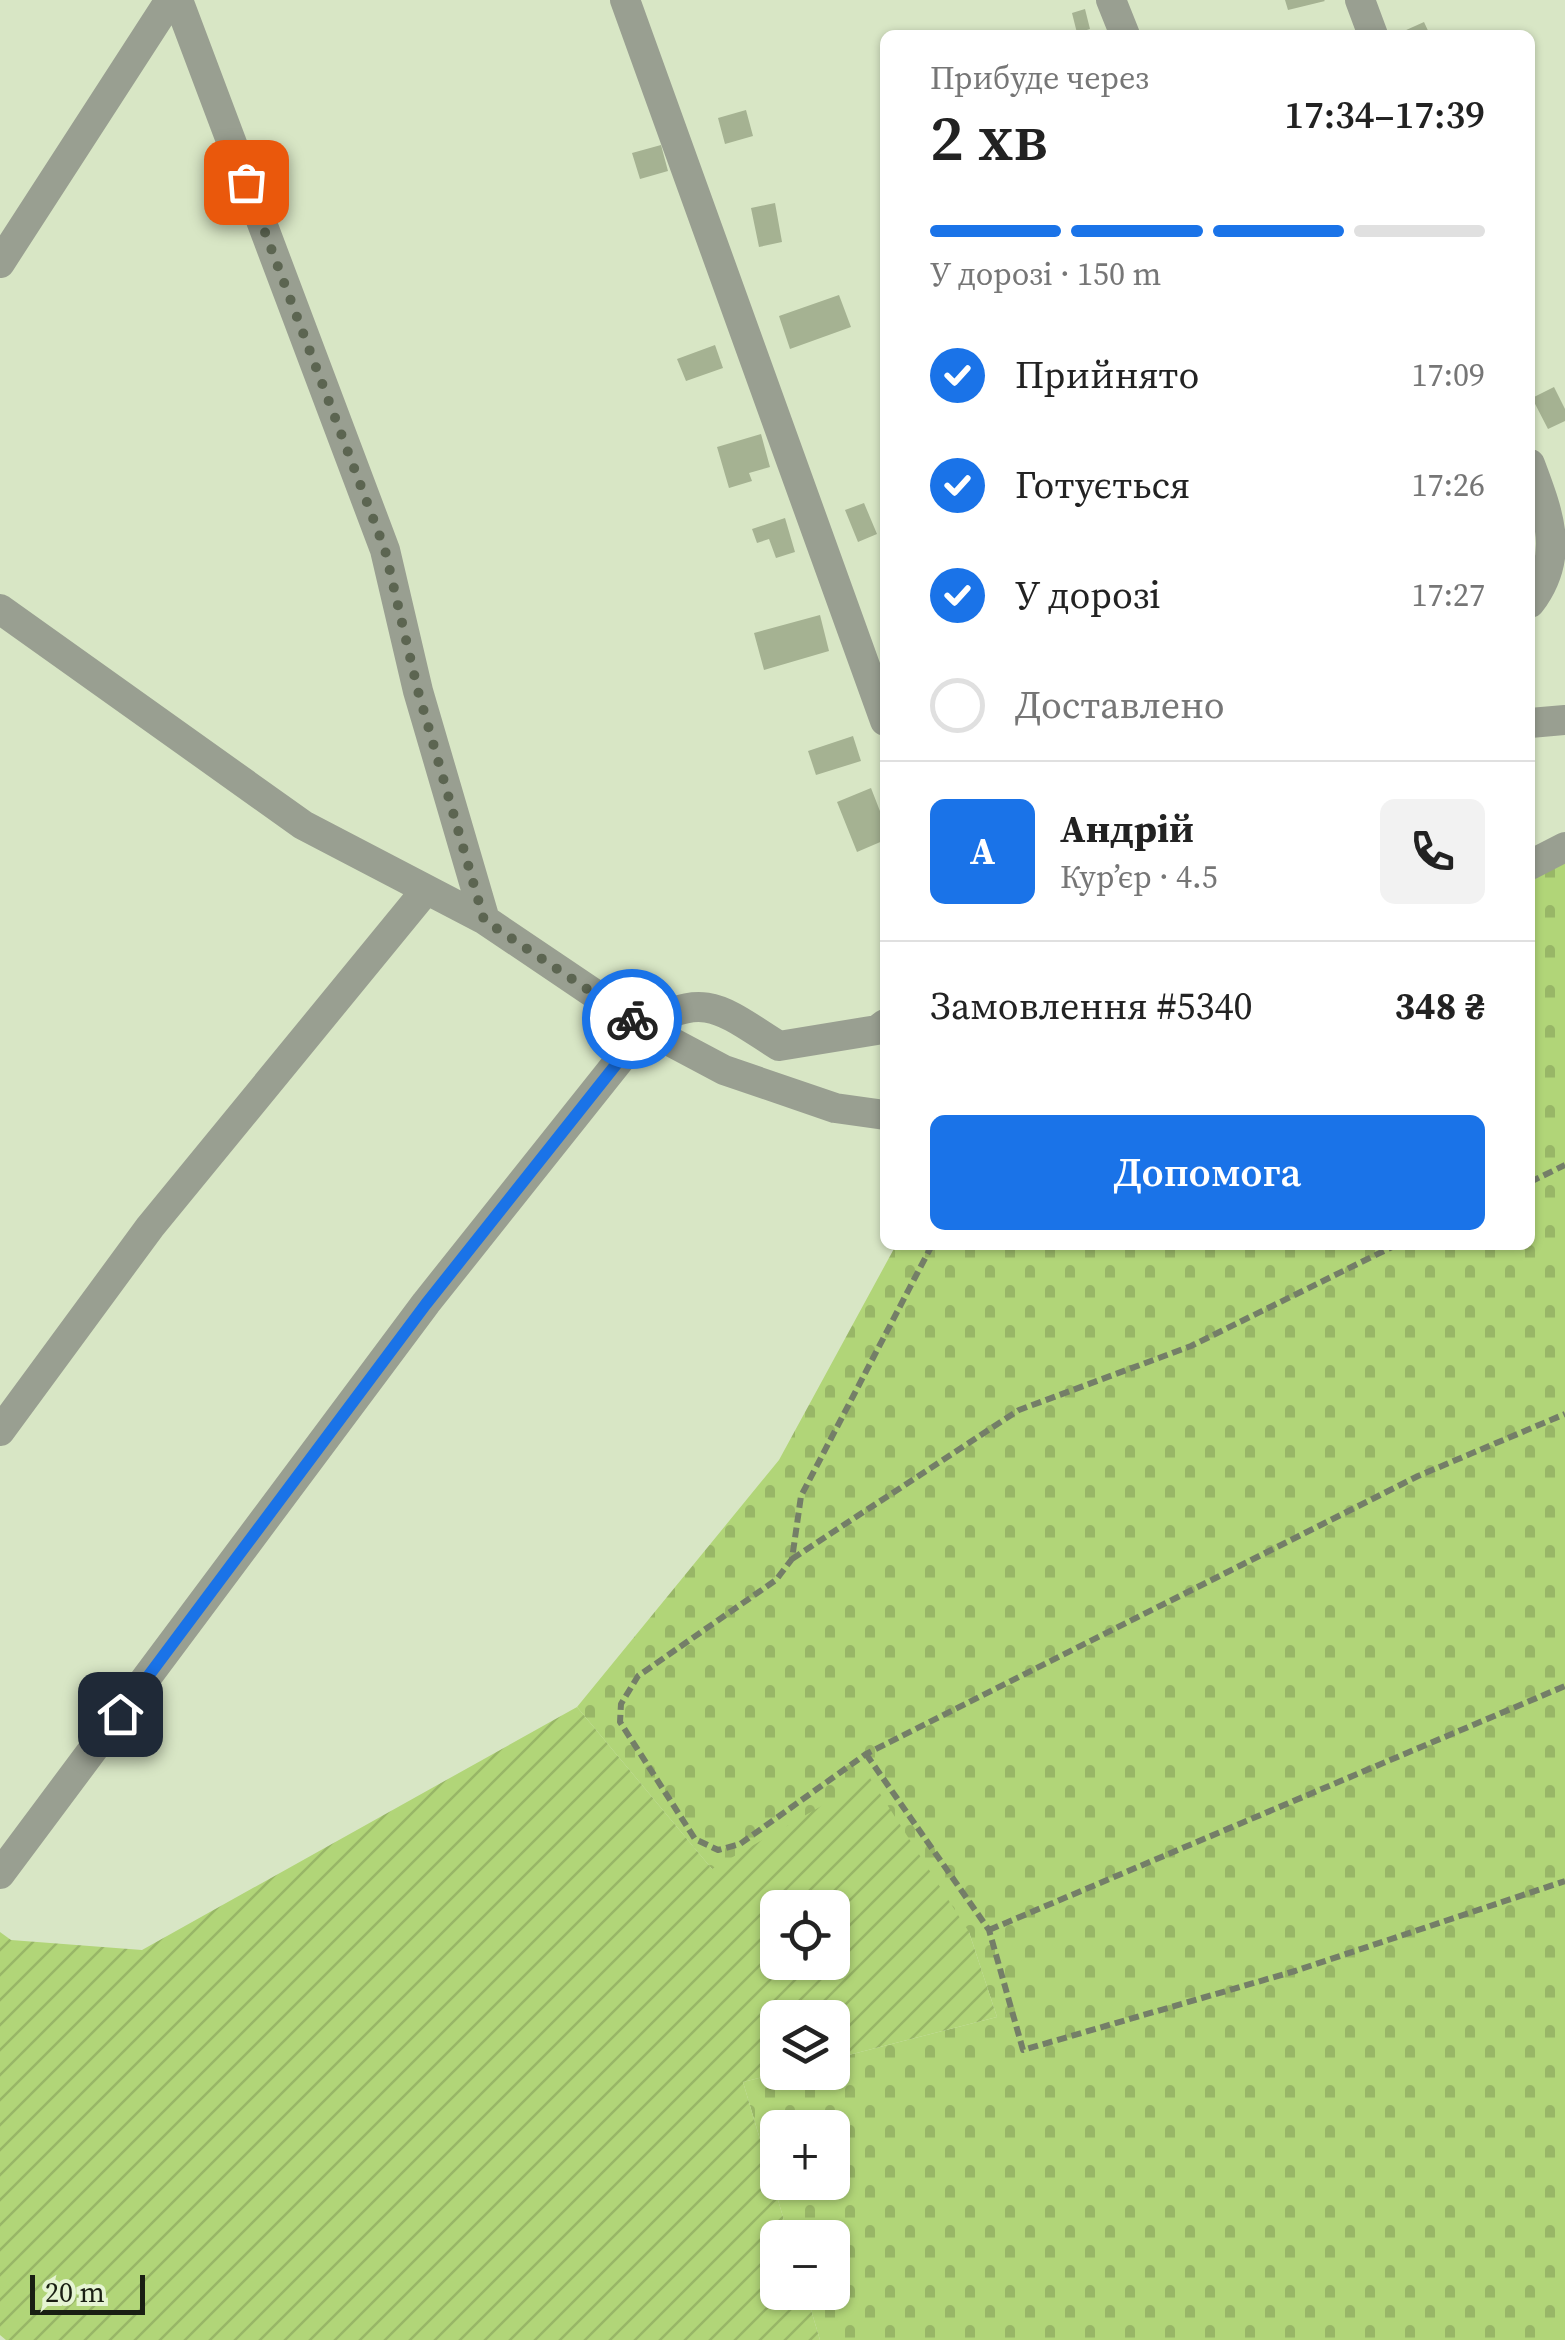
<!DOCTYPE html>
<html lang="uk">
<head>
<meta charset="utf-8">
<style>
  :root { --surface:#fff; --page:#f2f2f2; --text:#222; --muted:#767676; --line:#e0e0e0; --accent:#1a73e8 }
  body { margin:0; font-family:"Source Serif 4",serif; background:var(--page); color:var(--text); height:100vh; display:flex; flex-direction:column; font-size:38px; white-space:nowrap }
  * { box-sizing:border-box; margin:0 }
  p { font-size:32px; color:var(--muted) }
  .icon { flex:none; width:55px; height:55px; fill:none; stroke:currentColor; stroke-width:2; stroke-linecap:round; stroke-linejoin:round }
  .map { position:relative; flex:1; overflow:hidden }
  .sheet { position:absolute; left:880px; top:30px; width:655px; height:1220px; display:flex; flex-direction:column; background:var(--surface); border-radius:15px; box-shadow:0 2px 8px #0004 }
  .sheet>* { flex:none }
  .buttons { position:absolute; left:760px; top:1890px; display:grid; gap:20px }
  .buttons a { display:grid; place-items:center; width:90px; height:90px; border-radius:15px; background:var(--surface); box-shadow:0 2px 8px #0004; font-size:50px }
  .scale { position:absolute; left:30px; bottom:25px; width:115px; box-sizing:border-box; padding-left:10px; border:5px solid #1a1f13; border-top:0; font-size:28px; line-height:35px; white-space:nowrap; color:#1a1f13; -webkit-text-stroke:8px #e5f4d2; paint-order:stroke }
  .pin { position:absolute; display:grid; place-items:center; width:85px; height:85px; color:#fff; margin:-42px; border-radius:20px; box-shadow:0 5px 15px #0006 }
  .courier { position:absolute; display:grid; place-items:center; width:100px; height:100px; margin:-50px; border:8px solid #1a73e8; border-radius:50%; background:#fff; color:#222; box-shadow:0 2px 12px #0007 }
  .overview em { font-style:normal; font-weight:600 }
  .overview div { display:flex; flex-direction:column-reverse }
  .overview { display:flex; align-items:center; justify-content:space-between; height:170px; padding:0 50px }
  h1 { font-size:65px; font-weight:600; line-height:75px }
  .bar { display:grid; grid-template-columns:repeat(4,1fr); gap:15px 10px; align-content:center; height:120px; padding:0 50px }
  .bar i { height:12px; border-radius:8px; background:var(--line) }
  .bar .current { background:var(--accent) }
  .bar p { grid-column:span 4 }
  .line { display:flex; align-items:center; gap:25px; padding:0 50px; border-top:2px solid var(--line) }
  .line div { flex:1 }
  .round { display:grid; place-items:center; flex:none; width:105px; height:105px; border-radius:15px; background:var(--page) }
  ol { padding:0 50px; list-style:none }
  li { display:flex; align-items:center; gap:30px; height:110px }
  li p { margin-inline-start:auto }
  li .icon { padding:10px; border-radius:50%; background:var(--accent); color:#fff; stroke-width:4 }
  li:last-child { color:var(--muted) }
  li i { width:55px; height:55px; border:5px solid var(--line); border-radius:50% }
  .cta { display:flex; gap:20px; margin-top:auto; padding:20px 50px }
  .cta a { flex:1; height:115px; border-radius:15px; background:var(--accent); color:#fff; font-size:40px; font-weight:600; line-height:115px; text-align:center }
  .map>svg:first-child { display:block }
  .cemetery { fill:url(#cemetery-stones); fill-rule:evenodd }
  .garden { fill:url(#garden-furrows); fill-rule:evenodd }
  .building { fill:#a5b292 }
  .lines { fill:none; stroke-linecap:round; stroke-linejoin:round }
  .path { stroke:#747e68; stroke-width:6; stroke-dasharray:10 5; stroke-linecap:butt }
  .minor { stroke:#999f91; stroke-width:30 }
  .done { stroke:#5c6551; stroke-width:10; stroke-dasharray:0 18 }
  .route { stroke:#1a73e8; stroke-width:12 }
</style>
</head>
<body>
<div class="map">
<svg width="1565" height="2340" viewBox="0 0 1565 2340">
  <defs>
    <pattern id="cemetery-stones" width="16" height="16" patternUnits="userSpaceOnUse" patternTransform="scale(2.5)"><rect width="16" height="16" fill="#b1d578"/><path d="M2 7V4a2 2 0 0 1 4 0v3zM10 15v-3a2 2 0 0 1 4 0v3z" fill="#98b667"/></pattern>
    <pattern id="garden-furrows" width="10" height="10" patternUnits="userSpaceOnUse" patternTransform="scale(2.5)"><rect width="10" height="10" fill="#b1d578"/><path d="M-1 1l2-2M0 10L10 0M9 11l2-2" fill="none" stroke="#98b667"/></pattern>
  </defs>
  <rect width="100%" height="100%" fill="#d8e6c5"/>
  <path class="cemetery" d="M 1565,860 L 1565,2340 L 820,2340 L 806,2293 L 832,2292 L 832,2238 L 789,2237 L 743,2082 L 779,2073 L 832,2072 L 833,2059 L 997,2017 L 969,1932 L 712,1869 L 577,1707 L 779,1460 L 896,1245 L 1530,1245 L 1530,877 ZM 778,2128 L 832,2128 L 832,2182 L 778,2182 Z"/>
  <path class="garden" d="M 577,1707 L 712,1869 L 870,1778 L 969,1932 L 997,2017 L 833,2059 L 832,2018 L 778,2018 L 779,2073 L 743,2082 L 789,2237 L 778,2238 L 778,2292 L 806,2293 L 820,2340 L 6,2340 L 0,2335 L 0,1932 L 11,1940 L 142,1950 ZM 778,1908 L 832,1908 L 832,1962 L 778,1962 Z"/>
  <path class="building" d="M 1285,0 L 1324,0 L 1325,1 L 1288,10 Z
    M 1085,9 L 1090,29 L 1077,33 L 1072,13 Z
    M 1424,22 L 1430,35 L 1406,35 L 1404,31 Z
    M 746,110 L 753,136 L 725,144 L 718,118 Z
    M 661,145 L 668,171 L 640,179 L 632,153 Z
    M 775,203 L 782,242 L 759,247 L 751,208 Z
    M 839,295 L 851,327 L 790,349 L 779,316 Z
    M 715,345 L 723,368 L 686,381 L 677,359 Z
    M 1554,387 L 1565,409 L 1565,421 L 1548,429 L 1532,398 Z
    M 761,434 L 770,467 L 749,473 L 752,481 L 729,488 L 717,447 Z
    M 864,503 L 877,534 L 858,542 L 845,510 Z
    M 785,518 L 795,552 L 776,558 L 769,539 L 757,543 L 752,529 Z
    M 820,615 L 829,651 L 764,670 L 754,633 Z
    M 853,736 L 861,761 L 816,775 L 808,751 Z
    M 871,788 L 885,824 L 885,840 L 857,852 L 837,802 Z"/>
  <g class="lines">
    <path class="path" d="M 1530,1182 L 1565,1165
      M 932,1245 L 801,1496 L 792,1559 L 776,1580 L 638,1676 L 621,1704 L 620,1722 L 695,1839 L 718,1850 L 740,1844 L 866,1754 L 1418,1476 L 1565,1414
      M 792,1559 L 1019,1410 L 1191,1346 L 1396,1245
      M 866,1754 L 989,1930 L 1023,2050 L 1295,1971 L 1565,1881
      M 989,1930 L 1565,1686"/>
    <path class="minor" d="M 178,0 L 385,550 L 418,691 L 485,920 L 645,1028 L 724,1070 L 835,1108 L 885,1115
      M 625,0 L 885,721
      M 1111,0 L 1125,35
      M 1360,0 L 1373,35
      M 0,263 L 170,0
      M 1530,464 C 1550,517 1565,557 1530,603
      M 0,609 L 303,825 L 485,920
      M 1530,723 L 1565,720
      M 1530,865 L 1565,847
      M 0,1431 L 150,1227 L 426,890
      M 0,1874 L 426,1303 L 645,1028 C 703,987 726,1013 779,1046 L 877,1030 L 885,1024"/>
  </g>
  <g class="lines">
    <path class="done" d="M 246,182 L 385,550 L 418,691 L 484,920 L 632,1019"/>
    <path class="route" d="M 120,1714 L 426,1304 L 645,1028 L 632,1019"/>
  </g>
</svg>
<div class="buttons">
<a><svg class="icon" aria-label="locate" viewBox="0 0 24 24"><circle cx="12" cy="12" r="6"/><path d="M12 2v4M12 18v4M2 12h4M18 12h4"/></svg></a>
<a><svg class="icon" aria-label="layers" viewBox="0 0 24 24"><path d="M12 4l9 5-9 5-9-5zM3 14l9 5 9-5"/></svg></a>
<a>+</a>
<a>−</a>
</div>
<div class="scale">20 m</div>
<div class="pin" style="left:246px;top:182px;background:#ea580c"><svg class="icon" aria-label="bag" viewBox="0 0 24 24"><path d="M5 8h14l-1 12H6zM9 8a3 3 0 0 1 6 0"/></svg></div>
<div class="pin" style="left:120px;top:1714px;background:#1f2937"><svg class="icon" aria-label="home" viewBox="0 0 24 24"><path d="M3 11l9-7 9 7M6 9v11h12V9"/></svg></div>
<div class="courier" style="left:632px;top:1019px"><svg class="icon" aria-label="bike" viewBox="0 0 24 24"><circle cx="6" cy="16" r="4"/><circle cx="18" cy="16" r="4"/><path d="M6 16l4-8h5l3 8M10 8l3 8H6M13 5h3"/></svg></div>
<section class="sheet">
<div class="overview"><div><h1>2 хв</h1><p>Прибуде через</p></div><em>17:34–17:39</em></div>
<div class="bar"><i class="current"></i><i class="current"></i><i class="current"></i><i></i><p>У дорозі · 150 m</p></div>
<ol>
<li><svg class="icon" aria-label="check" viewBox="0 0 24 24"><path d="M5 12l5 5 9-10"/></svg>Прийнято<p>17:09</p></li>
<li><svg class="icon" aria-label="check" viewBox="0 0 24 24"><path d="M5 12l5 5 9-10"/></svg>Готується<p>17:26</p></li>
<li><svg class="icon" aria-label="check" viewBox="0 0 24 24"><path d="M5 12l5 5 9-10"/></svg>У дорозі<p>17:27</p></li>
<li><i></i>Доставлено</li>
</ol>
<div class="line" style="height:180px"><b class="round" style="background:var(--accent);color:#fff">А</b><div><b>Андрій</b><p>Кур’єр · 4.5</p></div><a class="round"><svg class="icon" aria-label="phone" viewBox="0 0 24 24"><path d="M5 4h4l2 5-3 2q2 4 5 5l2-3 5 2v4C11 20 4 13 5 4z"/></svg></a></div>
<div class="line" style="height:130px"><div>Замовлення #5340</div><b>348 ₴</b></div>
<div class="cta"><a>Допомога</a></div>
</section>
</div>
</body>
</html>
